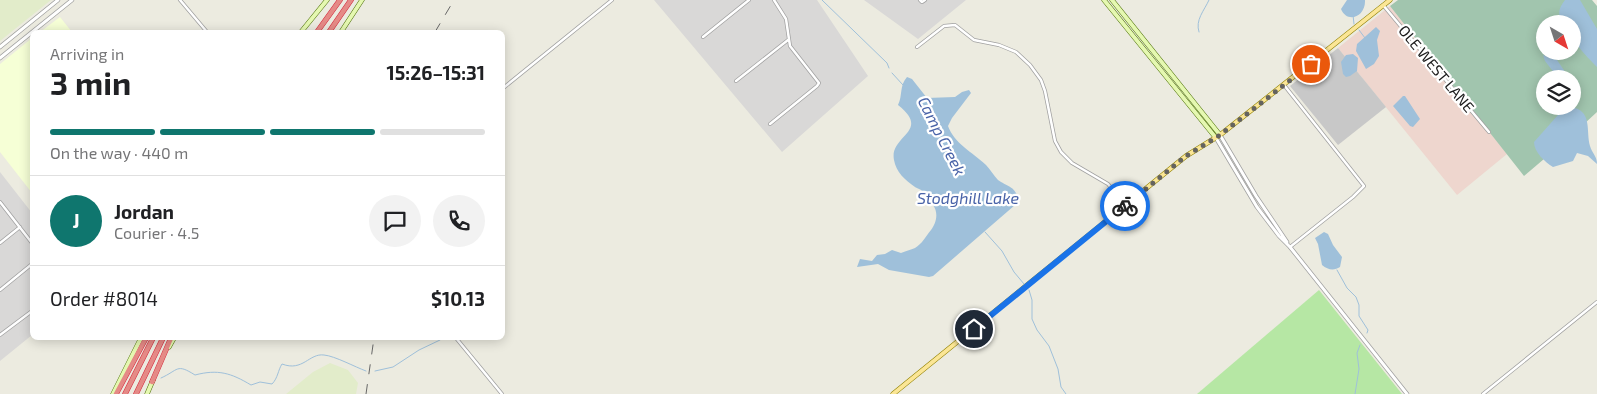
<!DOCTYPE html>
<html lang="en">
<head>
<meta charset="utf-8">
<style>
  :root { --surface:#fff; --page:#f2f2f2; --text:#202124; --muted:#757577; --line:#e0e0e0; --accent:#0f766e }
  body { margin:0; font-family:"Exo 2",sans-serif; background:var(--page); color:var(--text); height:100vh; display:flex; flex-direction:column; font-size:19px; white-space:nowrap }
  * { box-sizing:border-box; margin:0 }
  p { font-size:16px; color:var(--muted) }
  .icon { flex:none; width:28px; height:28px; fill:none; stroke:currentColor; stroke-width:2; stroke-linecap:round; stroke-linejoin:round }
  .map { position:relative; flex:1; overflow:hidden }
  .details { position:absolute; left:30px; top:30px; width:475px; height:310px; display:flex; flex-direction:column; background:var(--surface); border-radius:8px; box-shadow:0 2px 12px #0003 }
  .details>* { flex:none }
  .needle { width:32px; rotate:141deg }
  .buttons { position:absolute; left:1536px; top:15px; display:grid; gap:10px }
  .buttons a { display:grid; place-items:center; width:45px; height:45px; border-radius:50%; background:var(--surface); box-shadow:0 2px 12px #0003; font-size:25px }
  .pin { position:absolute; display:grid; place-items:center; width:42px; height:42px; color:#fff; margin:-21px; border:2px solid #fff; border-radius:50%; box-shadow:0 1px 5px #0007 }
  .courier { position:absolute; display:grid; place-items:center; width:50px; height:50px; margin:-25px; border:4px solid #1a73e8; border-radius:50%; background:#fff; color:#222; box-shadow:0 1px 6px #0007 }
  .summary em { font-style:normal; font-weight:700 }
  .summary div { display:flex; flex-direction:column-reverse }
  .summary { display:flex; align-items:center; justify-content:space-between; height:85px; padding:0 20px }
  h1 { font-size:32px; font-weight:700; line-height:38px }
  .bar { display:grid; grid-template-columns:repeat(4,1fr); gap:8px 5px; align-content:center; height:60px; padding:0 20px }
  .bar i { height:6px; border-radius:4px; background:var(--line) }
  .bar .current { background:var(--accent) }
  .bar p { grid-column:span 4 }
  .line { display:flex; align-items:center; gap:12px; padding:0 20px; border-top:1px solid var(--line) }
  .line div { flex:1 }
  .round { display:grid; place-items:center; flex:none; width:52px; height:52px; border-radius:26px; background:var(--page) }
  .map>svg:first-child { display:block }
  .residential { fill:#d9d8d7 }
  .commercial { fill:#eed6ce }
  .education { fill:#f6ffd6 }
  .religious { fill:#c8c8c8 }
  .farmland { fill:#e2ecca }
  .grass { fill:#b6e7a4 }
  .cemetery { fill:#a1c5ae; fill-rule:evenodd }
  .water { fill:#9fc0da }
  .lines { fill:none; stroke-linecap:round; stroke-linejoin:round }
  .stream { stroke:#9fc0da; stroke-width:1 }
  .minor-casing { stroke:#a1a1a1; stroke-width:4 }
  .tertiary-casing { stroke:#a1a1a1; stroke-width:4.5 }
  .secondary-casing { stroke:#4b6e05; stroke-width:5 }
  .primary-casing { stroke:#908001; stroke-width:5 }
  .motorway-casing { stroke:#d32439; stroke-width:5.5 }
  .minor { stroke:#fff; stroke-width:2.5 }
  .tertiary { stroke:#fff; stroke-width:3 }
  .secondary { stroke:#e5f8b1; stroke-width:4 }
  .primary { stroke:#fbe696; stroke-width:4 }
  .motorway { stroke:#e58a86; stroke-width:4.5 }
  .rail { stroke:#686868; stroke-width:1; stroke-dasharray:10 10; stroke-linecap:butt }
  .done { stroke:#64635f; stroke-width:5; stroke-dasharray:0 9 }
  .route { stroke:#1a73e8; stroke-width:6 }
  .labels { text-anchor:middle; stroke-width:4.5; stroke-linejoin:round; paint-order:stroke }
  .street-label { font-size:15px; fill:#1a1a1a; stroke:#fff }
  .water-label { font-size:16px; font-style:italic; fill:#4963a8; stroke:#fff }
</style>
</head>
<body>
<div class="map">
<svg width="1597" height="394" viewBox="0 0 1597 394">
  <rect width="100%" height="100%" fill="#ecebe0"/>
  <path class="residential" d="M 654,0 L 817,0 L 868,76 L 782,152 Z
    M 864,0 L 966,0 L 918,39 Z
    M 0,172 L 32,213 L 32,335 L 0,361 Z"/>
  <path class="commercial" d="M 1390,6 L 1507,154 L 1457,195 L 1338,48 Z"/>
  <path class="education" d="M 60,17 L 72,32 L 40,32 Z
    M 32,38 L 32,193 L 0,152 L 0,64 Z"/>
  <path class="religious" d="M 1338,48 L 1386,107 L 1338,145 L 1290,86 Z"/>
  <path class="farmland" d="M 0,0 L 51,0 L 0,41 Z
    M 330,363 L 348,370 L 358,383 L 356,394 L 286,394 L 313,372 Z"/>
  <path class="grass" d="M 1319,290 L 1402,394 L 1197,394 Z"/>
  <path class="cemetery" d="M 1398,0 L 1592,0 L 1597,6 L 1597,112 L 1571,136 L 1524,176 L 1390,6 ZM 1545,24 L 1572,24 L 1572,51 L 1545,51 ZM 1545,79 L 1572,79 L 1572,106 L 1545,106 Z"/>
  <path class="water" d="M 1347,0 L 1365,0 C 1366,17 1347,24 1341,9 Z
    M 1565,0 L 1580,0 L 1597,29 L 1597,67 C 1584,53 1572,44 1572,24 L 1564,24 C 1557,15 1558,9 1565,0 Z
    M 1376,27 L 1380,31 L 1377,40 L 1379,56 L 1374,64 L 1366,69 L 1356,51 L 1357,44 Z
    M 1353,54 L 1358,58 L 1357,71 L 1350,76 L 1346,77 L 1343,74 L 1341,62 L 1346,55 Z
    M 1543,55 L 1557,60 L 1570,79 L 1559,79 L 1545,61 Z
    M 907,77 L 912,79 L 927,98 L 955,97 L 962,92 L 969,90 L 971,93 L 952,118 L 948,126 C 954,143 972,152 986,165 C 990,169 994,176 998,180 C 1006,186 1015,186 1018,198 L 1015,205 L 933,276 L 929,277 L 889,270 L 878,264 L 857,267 L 860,259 L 872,261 L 877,255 L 885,254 L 892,250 L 901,253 C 905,251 911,250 915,248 C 922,244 926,236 931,230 C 936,224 939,213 933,205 C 931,202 927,201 925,197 C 924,196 923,192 921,190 C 921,190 915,187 915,187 C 905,180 896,172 894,160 C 889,135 932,132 898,105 C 903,95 899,86 907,77 Z
    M 1403,96 L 1405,96 L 1420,119 L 1413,127 L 1410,126 L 1393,106 Z
    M 1575,108 C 1592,113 1586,132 1590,146 C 1592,153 1597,156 1597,164 L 1588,156 L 1577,153 L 1573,161 L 1553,167 C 1545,162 1534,152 1534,142 L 1558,115 Z
    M 1324,232 L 1328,234 L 1333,245 L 1342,257 L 1340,267 C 1334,271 1328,270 1322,265 L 1318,244 L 1315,238 Z"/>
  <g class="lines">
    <path class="stream" d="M 822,0 L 887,63 L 889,68
      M 1353,15 L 1354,24
      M 1359,30 L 1365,38
      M 1199,32 C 1195,20 1204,11 1209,0
      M 892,73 L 903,85
      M 985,232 L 1002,251 L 1014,272 L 1024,284
      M 1337,270 L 1347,288 L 1356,297 L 1359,305 L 1359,316 L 1368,330 L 1367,333
      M 1029,290 L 1032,300 L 1032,319 L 1037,330 L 1049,346 L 1058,369 L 1061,387 L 1066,394
      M 375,371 L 393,367 L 419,350 L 440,340
      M 161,378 C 179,370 176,363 195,375 C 218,369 231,373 251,385 L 260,382 L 272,384 C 278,378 278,370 282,364 C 303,372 309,353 324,355 C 335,356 355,367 366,371
      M 1355,394 L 1359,369 L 1357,353 L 1360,345"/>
    <g class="minor-casing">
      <path id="minor" d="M 180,0 L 207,32
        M 920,0 L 922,2 L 925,0
        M 1383,5 L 1489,132
        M 703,37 L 749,0
        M 917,47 L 944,26 L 955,25 L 974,40 L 999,45 L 1016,52 L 1030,65 L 1041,80 L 1045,91 L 1055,141 L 1061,152 L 1072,163 L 1108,184 L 1125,205
        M 736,81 L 788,40
        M 1284,85 L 1364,186 L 1353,197 L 1290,247
        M 502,89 L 612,0
        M 770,124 L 817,86 L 819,83 L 790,46 L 786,19 L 774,0
        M 0,202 L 32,243
        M 0,243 L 20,227
        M 0,290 L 32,264
        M 0,335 L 32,311
        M 456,338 L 502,394
        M 1483,394 L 1597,302"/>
    </g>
    <g class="tertiary-casing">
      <path id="tertiary" d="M 0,47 L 58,0
        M 0,58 L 72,0
        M 1220,135 L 1256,196 L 1287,242
        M 1216,138 L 1257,207 L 1279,236 L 1290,247 L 1407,394"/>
    </g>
    <g class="secondary-casing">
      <path id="secondary" d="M 1104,0 L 1216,138
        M 1112,0 L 1220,135
        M 301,32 L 327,0
        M 341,32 L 362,0
        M 169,347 L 174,338
        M 113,394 L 141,338
        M 147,394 L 153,380"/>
    </g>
    <g class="primary-casing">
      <path id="primary" d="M 893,394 L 1186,156 L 1220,135 L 1390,0"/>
    </g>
    <g class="motorway-casing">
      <path id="motorway" d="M 317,32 L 340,0
        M 329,32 L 351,0
        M 152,382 L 171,338
        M 116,394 L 146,338
        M 125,394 L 153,338
        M 136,394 L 163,338"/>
    </g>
    <use href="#minor" class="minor"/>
    <use href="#tertiary" class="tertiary"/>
    <use href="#secondary" class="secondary"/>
    <use href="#primary" class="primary"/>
    <use href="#motorway" class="motorway"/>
    <path class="rail" d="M 435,32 L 454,0
      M 366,394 L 374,338"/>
  </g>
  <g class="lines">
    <path class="done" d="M 1125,206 L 1186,156 L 1220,135 L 1311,64"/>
    <path class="route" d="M 974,329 L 1125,206"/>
  </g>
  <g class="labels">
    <g class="street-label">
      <text transform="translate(1436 69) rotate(50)" y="5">OLE WEST LANE</text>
    </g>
    <g class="water-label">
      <text transform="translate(942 136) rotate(63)" y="6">Camp Creek</text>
      <text x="968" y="204">Stodghill Lake</text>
    </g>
  </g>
</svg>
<div class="buttons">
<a><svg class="needle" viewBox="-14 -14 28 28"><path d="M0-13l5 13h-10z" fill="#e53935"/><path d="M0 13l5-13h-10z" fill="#757577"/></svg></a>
<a><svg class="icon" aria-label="layers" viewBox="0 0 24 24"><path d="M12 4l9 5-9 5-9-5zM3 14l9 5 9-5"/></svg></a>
</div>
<div class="pin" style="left:1311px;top:64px;background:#ea580c"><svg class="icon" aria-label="bag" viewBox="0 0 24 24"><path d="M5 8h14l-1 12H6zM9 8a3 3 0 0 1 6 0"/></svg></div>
<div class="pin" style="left:974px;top:329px;background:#1f2937"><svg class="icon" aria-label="home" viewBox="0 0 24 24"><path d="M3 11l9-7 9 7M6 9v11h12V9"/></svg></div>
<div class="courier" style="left:1125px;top:206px"><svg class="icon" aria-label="bike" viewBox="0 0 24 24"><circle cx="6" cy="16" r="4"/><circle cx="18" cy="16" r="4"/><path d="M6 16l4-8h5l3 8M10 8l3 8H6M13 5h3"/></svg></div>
<section class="details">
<div class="summary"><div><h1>3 min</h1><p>Arriving in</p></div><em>15:26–15:31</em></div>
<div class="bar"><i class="current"></i><i class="current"></i><i class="current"></i><i></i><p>On the way · 440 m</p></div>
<div class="line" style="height:90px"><b class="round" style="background:var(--accent);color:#fff">J</b><div><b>Jordan</b><p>Courier · 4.5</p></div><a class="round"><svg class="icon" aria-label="chat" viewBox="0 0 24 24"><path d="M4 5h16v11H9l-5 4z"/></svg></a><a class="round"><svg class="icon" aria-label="phone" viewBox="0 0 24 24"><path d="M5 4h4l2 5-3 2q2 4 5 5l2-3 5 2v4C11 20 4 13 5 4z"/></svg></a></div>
<div class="line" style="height:65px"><div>Order #8014</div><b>$10.13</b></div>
</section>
</div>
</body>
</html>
